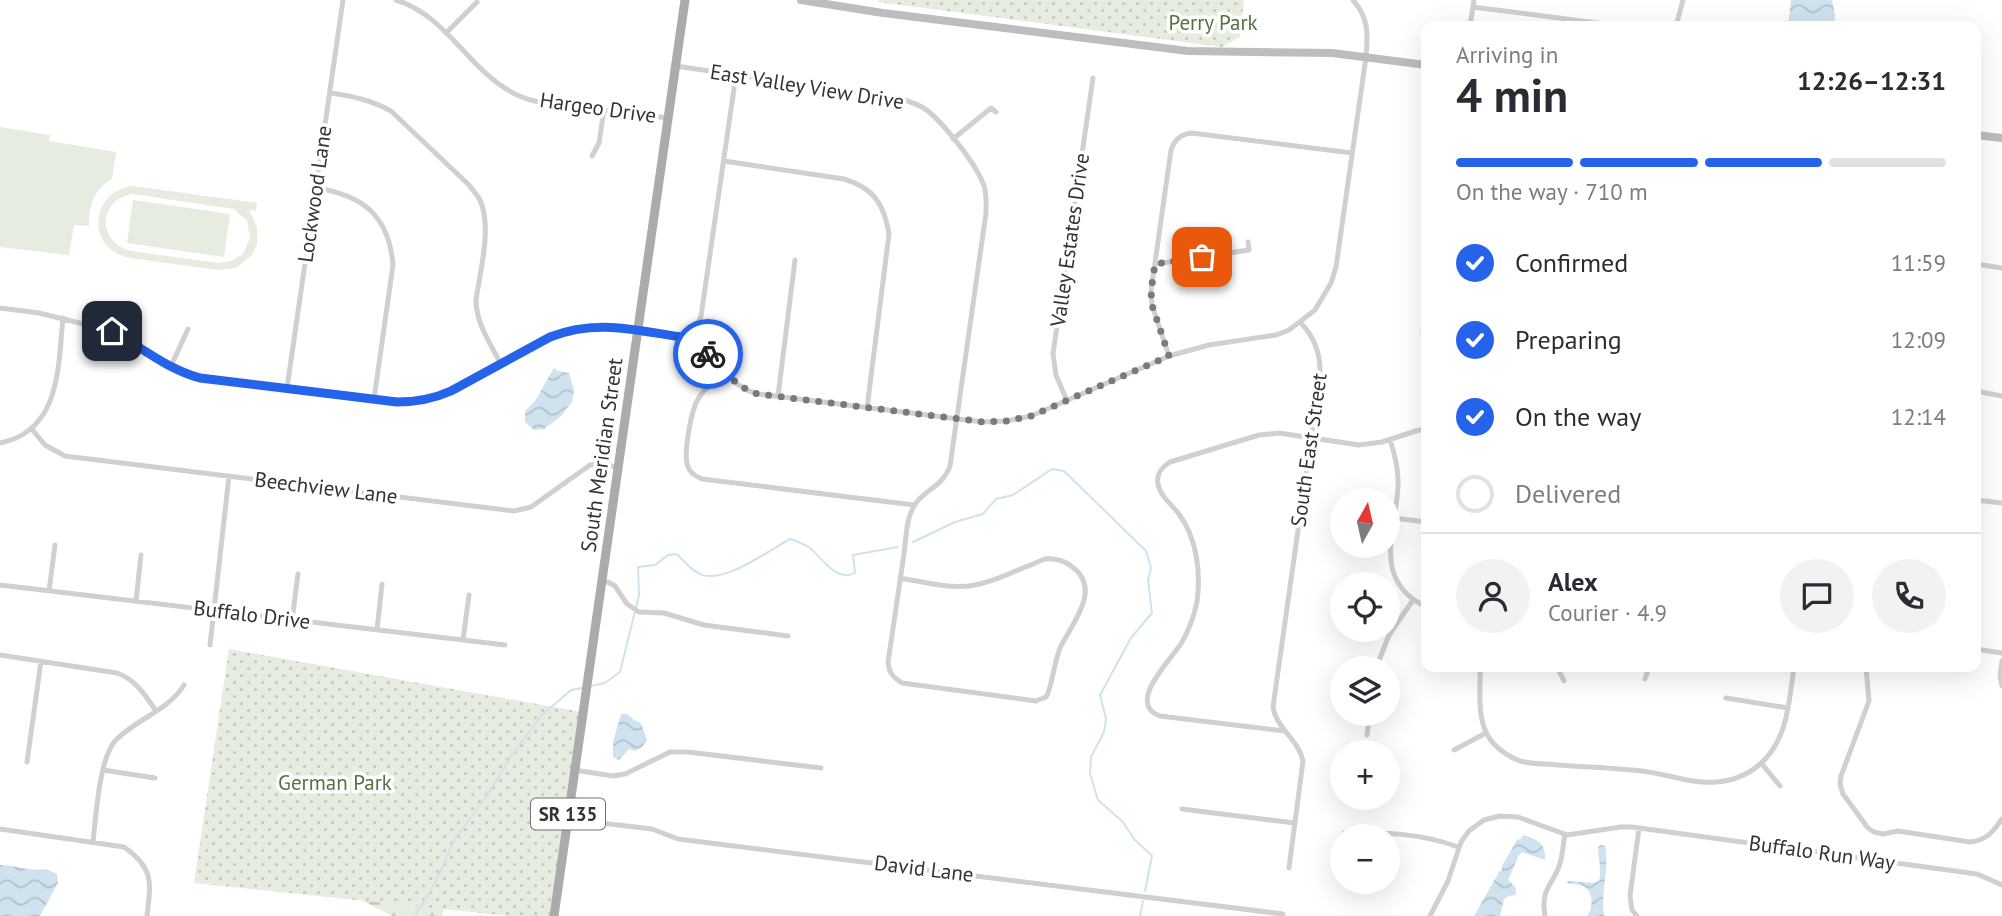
<!DOCTYPE html>
<html lang="en">
<head>
<meta charset="utf-8">
<style>
  :root { --surface:#fff; --page:#f2f2f3; --text:#2b2b33; --muted:#7c7c81; --line:#e1e1e2; --accent:#2563eb }
  body { margin:0; font-family:"PT Sans",sans-serif; background:var(--page); color:var(--text); height:100vh; display:flex; flex-direction:column; font-size:26px; white-space:nowrap }
  * { box-sizing:border-box; margin:0 }
  p { font-size:23px; color:var(--muted) }
  .icon { flex:none; width:38px; height:38px; fill:none; stroke:currentColor; stroke-width:2; stroke-linecap:round; stroke-linejoin:round }
  .map { position:relative; flex:1; overflow:hidden }
  .sheet { position:absolute; left:1421px; top:21px; width:560px; height:651px; display:flex; flex-direction:column; background:var(--surface); border-radius:14px; box-shadow:0 7px 28px #0002 }
  .sheet>* { flex:none }
  .needle { width:46px; rotate:8deg }
  .buttons { position:absolute; left:1330px; top:488px; display:grid; gap:14px }
  .buttons a { display:grid; place-items:center; width:70px; height:70px; border-radius:50%; background:var(--surface); box-shadow:0 7px 28px #0002; font-size:35px }
  .pin { position:absolute; display:grid; place-items:center; width:60px; height:60px; color:#fff; margin:-30px; border-radius:14px; box-shadow:0 4px 10px #0006 }
  .courier { position:absolute; display:grid; place-items:center; width:70px; height:70px; margin:-35px; border:5px solid #2563eb; border-radius:50%; background:#fff; color:#222; box-shadow:0 2px 9px #0007 }
  .head em { font-style:normal; font-weight:700 }
  .head div { display:flex; flex-direction:column-reverse }
  .head { display:flex; align-items:center; justify-content:space-between; height:119px; padding:0 35px }
  h1 { font-size:46px; font-weight:700; line-height:52px }
  .bar { display:grid; grid-template-columns:repeat(4,1fr); gap:10px 7px; align-content:center; height:84px; padding:0 35px }
  .bar i { height:9px; border-radius:5px; background:var(--line) }
  .bar .selected { background:var(--accent) }
  .bar p { grid-column:span 4 }
  .line { display:flex; align-items:center; gap:18px; padding:0 35px; border-top:2px solid var(--line) }
  .line div { flex:1 }
  .round { display:grid; place-items:center; flex:none; width:74px; height:74px; border-radius:37px; background:var(--page) }
  ol { padding:0 35px; list-style:none }
  li { display:flex; align-items:center; gap:21px; height:77px }
  li p { margin-inline-start:auto }
  li .icon { padding:7px; border-radius:50%; background:var(--accent); color:#fff; stroke-width:4 }
  li:last-child { color:var(--muted) }
  li i { width:38px; height:38px; border:4px solid var(--line); border-radius:50% }
  .map>svg:first-child { display:block }
  .green { fill:#e6ecdf; fill-rule:evenodd }
  .forest { fill:url(#forest-firs) }
  .park { fill:url(#park-dots) }
  .water { fill:url(#water-waves) }
  .lines { fill:none; stroke-linecap:round; stroke-linejoin:round }
  .stream { stroke:#cfe2ee; stroke-width:2 }
  .minor { stroke:#d0d0d0; stroke-width:5 }
  .secondary { stroke:#bdbdbd; stroke-width:8 }
  .primary { stroke:#ababab; stroke-width:9 }
  .done { stroke:#7a7a7a; stroke-width:7; stroke-dasharray:0 12.6 }
  .route { stroke:#2563eb; stroke-width:9 }
  .labels { text-anchor:middle; stroke-width:7; stroke-linejoin:round; paint-order:stroke }
  .shield { fill:#fff; stroke:#707070; stroke-width:2 }
  .shield-label { font-size:19px; font-weight:bold; fill:#333 }
  .park-label { font-size:21px; fill:#56703f; stroke:#fff }
  .street-label { font-size:21px; fill:#333; stroke:#fff }
</style>
</head>
<body>
<div class="map">
<svg width="2002" height="916" viewBox="0 0 2002 916">
  <defs>
    <pattern id="forest-firs" width="22" height="20" patternUnits="userSpaceOnUse" patternTransform="scale(1.75)"><rect width="22" height="20" fill="#e6ecdf"/><path d="M5 1l3.5 6h-7zM16 11l3.5 6h-7z" fill="#c6cbc0"/></pattern>
    <pattern id="park-dots" width="8" height="8" patternUnits="userSpaceOnUse" patternTransform="scale(1.75)"><rect width="8" height="8" fill="#e6ecdf"/><path d="M2 2h.1M6 6h.1" fill="none" stroke="#c6cbc0" stroke-width="1.8" stroke-linecap="round"/></pattern>
    <pattern id="water-waves" width="16" height="10" patternUnits="userSpaceOnUse" patternTransform="scale(1.75)"><rect width="16" height="10" fill="#cfe2ee"/><path d="M0 5q4-4 8 0t8 0" fill="none" stroke="#b2c2cd"/></pattern>
  </defs>
  <rect width="100%" height="100%" fill="#fff"/>
  <path class="green" d="M 0,127 L 50,135 L 49,141 L 116,152 L 112,179 C 93,190 89,205 89,226 L 74,225 L 69,255 L 0,247 Z
    M 132,186 L 257,203 L 256,211 L 249,210 L 257,227 L 257,245 L 251,256 L 236,268 L 218,270 L 130,258 C 86,249 89,193 132,186 ZM 133,194 L 234,209 L 247,221 L 250,238 L 243,254 L 231,261 L 218,263 L 131,251 C 96,242 98,199 133,194 Z
    M 133,200 L 230,214 L 224,257 L 127,243 Z"/>
  <path class="forest" d="M 361,900 L 444,909 L 442,916 L 392,916 Z"/>
  <path class="park" d="M 878,0 L 1244,0 L 1240,37 L 1222,47 L 878,2 Z
    M 229,649 L 582,712 L 554,916 L 509,916 L 194,883 Z"/>
  <path class="water" d="M 1791,0 L 1832,0 L 1835,15 L 1834,26 L 1788,26 Z
    M 554,368 L 558,371 L 569,373 L 574,390 L 572,402 L 561,416 L 544,429 L 534,430 L 525,422 L 525,411 L 535,401 Z
    M 621,714 L 627,714 L 634,720 L 641,723 L 647,740 L 642,747 L 635,751 L 629,749 L 619,760 L 613,757 L 613,742 Z
    M 1523,835 C 1537,840 1546,842 1545,860 L 1522,852 L 1519,855 L 1508,880 L 1516,888 L 1516,895 L 1509,896 L 1504,899 L 1500,916 L 1474,916 L 1499,872 L 1502,870 L 1502,866 L 1517,840 L 1522,838 Z
    M 1601,845 L 1605,846 C 1610,869 1600,892 1604,916 L 1587,916 C 1593,908 1594,894 1585,887 C 1581,884 1571,884 1566,883 L 1569,881 L 1593,883 L 1599,881 C 1602,869 1598,858 1598,847 Z
    M 0,865 C 12,865 18,868 29,869 C 43,871 41,866 57,874 L 58,883 L 40,916 L 0,916 Z"/>
  <g class="lines">
    <path class="stream" d="M 913,542 L 955,522 L 983,514 L 996,499 L 1013,495 L 1052,469 L 1064,471 L 1146,551 L 1151,568 L 1148,580 L 1152,613 L 1131,638 L 1100,695 L 1106,719 L 1104,732 L 1091,757 L 1090,774 L 1098,800 L 1123,822 L 1134,839 L 1152,856 L 1145,891
      M 591,686 L 605,683 L 620,672 L 639,595 L 638,567 L 655,565 L 668,555 L 677,554 C 683,560 690,569 698,573 C 721,587 769,550 790,539 C 796,541 804,544 810,548 C 823,559 837,583 855,573 L 853,555 L 898,547
      M 415,916 L 435,883 L 455,839 L 490,791 L 511,756 L 542,715 L 571,690 L 582,688
      M 1140,916 L 1143,901"/>
    <path class="minor" d="M 396,0 C 445,15 466,65 508,90 C 530,104 557,105 581,108 C 610,111 639,114 668,118
      M 1473,7 L 1620,26
      M 1470,26 L 1474,0
      M 1676,26 L 1683,0
      M 446,33 L 477,2
      M 675,66 L 898,98 C 909,101 919,104 928,111 C 945,125 977,165 984,186 C 987,195 986,204 986,213 L 950,466 C 942,488 924,489 914,506 C 906,519 906,539 904,554 C 899,590 893,626 888,662 C 889,673 893,677 902,683 L 1036,701 C 1038,700 1044,698 1046,697 C 1051,692 1055,657 1061,646 C 1073,622 1103,588 1071,566 C 1063,560 1055,558 1045,559 C 1039,561 1032,565 1025,567 C 1007,575 989,583 969,586 C 946,588 923,582 900,578
      M 330,93 C 352,96 371,100 391,111 L 469,185 C 472,189 476,194 479,198 C 493,225 480,271 476,300 C 476,323 490,343 501,364
      M 953,139 L 991,108 L 996,112
      M 592,156 L 599,143 L 604,110
      M 724,161 L 844,179 C 874,188 884,204 889,234 L 867,408
      M 316,188 C 363,195 389,216 393,265 L 374,399
      M 1155,264 L 1249,250 L 1248,242
      M 1976,264 L 2002,268
      M 0,308 L 39,313 L 112,331 L 160,362 L 184,373 L 200,378 L 397,402 L 414,402 L 435,398 L 451,391 L 550,337 L 565,331 L 590,326 L 610,327 L 681,337 L 703,349 L 737,384 L 749,391 L 759,394 L 983,422 L 1006,421 L 1031,416 L 1169,356 L 1209,345 L 1276,335 L 1289,330 L 1315,310 L 1331,283 L 1336,267 L 1366,57 C 1368,35 1369,18 1353,0
      M 1423,333 L 1426,325
      M 690,340 L 701,316 L 736,75
      M 1169,356 L 1152,305 L 1151,291 L 1171,150 C 1175,139 1180,135 1191,133 L 1352,153
      M 171,366 L 188,329
      M 725,371 C 716,380 704,388 698,399 C 691,411 684,451 687,464 C 689,472 694,476 702,479 L 914,505
      M 287,388 L 343,0
      M 1976,391 L 2002,396
      M 778,396 L 795,260
      M 1067,401 L 1056,375 L 1053,354 L 1093,78
      M 31,428 L 45,445 L 65,456 L 514,511 L 531,507 L 590,465 L 597,464 L 618,467
      M 1390,439 C 1395,455 1399,470 1398,487 C 1395,534 1372,580 1426,607
      M 0,443 C 61,431 58,366 63,318
      M 1976,500 L 2002,503
      M 1394,518 L 1426,522
      M 601,583 L 608,582 L 615,586 L 627,604 L 639,612 L 664,613 L 704,625 L 788,636
      M 0,585 L 505,645
      M 49,591 L 55,545
      M 136,601 L 141,555
      M 292,620 L 298,574
      M 377,630 L 382,584
      M 463,640 L 469,595
      M 210,645 L 229,476
      M 1976,649 L 2002,653
      M 0,655 L 117,673 C 136,680 145,695 156,711
      M 2002,661 L 2000,676 L 2002,686
      M 1480,667 C 1481,693 1475,722 1493,743 C 1500,751 1510,757 1520,761 C 1532,764 1545,764 1557,765 C 1585,767 1614,768 1642,771 C 1667,774 1691,784 1716,782 C 1731,781 1747,775 1759,765 C 1788,741 1789,701 1794,667
      M 1557,667 L 1564,681
      M 1866,667 L 1869,701 L 1841,776 L 1840,784 L 1843,794 L 1868,828 L 1874,832 L 1883,834 L 1898,831 L 1970,842 C 1987,840 1993,832 2002,819
      M 1376,668 L 1389,635 L 1413,600
      M 1645,679 L 1649,667
      M 1726,698 L 1788,708
      M 1285,731 L 1160,716 C 1125,703 1172,659 1182,642 C 1189,630 1194,616 1197,602 C 1201,572 1197,539 1179,514 C 1172,505 1160,496 1158,484 C 1156,474 1162,467 1170,462 L 1259,435 L 1279,433 L 1359,445 L 1382,442 L 1419,430 L 1426,430
      M 1367,735 L 1370,714
      M 1454,750 L 1486,733
      M 27,762 L 41,661
      M 1761,763 L 1780,786
      M 103,770 L 155,778
      M 574,770 L 613,776 L 625,774 L 670,752 L 688,752 L 821,768
      M 1182,809 L 1295,823
      M 567,819 L 652,829 L 678,839 L 1283,914 L 1283,916
      M 0,829 L 124,847 C 154,868 151,882 147,916
      M 1344,833 C 1383,832 1421,833 1458,847
      M 93,842 C 96,817 99,757 116,740 C 136,719 168,711 184,685
      M 1289,868 L 1303,761 C 1299,740 1276,728 1273,707 L 1320,375 C 1321,355 1315,338 1301,323
      M 1430,916 L 1448,881 L 1461,842 L 1469,831 L 1484,820 L 1500,816 L 1518,817 L 1567,835 L 1621,827 L 1632,827 L 1977,874 L 2002,885
      M 1545,916 C 1540,887 1554,885 1560,863 C 1563,854 1563,844 1565,834
      M 1637,916 L 1632,910 L 1630,896 L 1639,828"/>
    <path class="secondary" d="M 801,0 L 883,13 L 1188,51 L 1332,53 L 1426,65
      M 1976,135 L 2002,138"/>
    <path class="primary" d="M 554,916 L 685,0"/>
  </g>
  <g class="lines">
    <path class="done" d="M 708,354 C 723,370 737,388 758,394 L 984,422 L 1006,421 L 1031,416 L 1169,356 L 1152,305 L 1151,291 L 1155,264 L 1202,257"/>
    <path class="route" d="M 112,331 C 143,348 165,368 200,378 L 397,402 C 416,402 433,399 451,391 L 550,337 C 596,319 634,330 681,337 L 690,340 L 708,354"/>
  </g>
  <g class="labels">
    <rect class="shield" x="531" y="798.5" width="74" height="31" rx="5"/>
    <g class="shield-label">
      <text x="568" y="821">SR 135</text>
    </g>
    <g class="park-label">
      <text x="1213" y="30">Perry Park</text>
      <text x="335" y="790">German Park</text>
    </g>
    <g class="street-label">
      <text transform="translate(807 87) rotate(9)" y="7">East Valley View Drive</text>
      <text transform="translate(598 108) rotate(8)" y="7">Hargeo Drive</text>
      <text transform="translate(315 194) rotate(-82)" y="7">Lockwood Lane</text>
      <text transform="translate(1070 240) rotate(-82)" y="7">Valley Estates Drive</text>
      <text transform="translate(1309 450) rotate(-82)" y="7">South East Street</text>
      <text transform="translate(602 455) rotate(-82)" y="7">South Meridian Street</text>
      <text transform="translate(326 488) rotate(7)" y="7">Beechview Lane</text>
      <text transform="translate(252 615) rotate(7)" y="7">Buffalo Drive</text>
      <text transform="translate(1822 853) rotate(8)" y="7">Buffalo Run Way</text>
      <text transform="translate(924 869) rotate(7)" y="7">David Lane</text>
    </g>
  </g>
</svg>
<div class="buttons">
<a><svg class="needle" viewBox="-14 -14 28 28"><path d="M0-13l5 13h-10z" fill="#e53935"/><path d="M0 13l5-13h-10z" fill="#7c7c81"/></svg></a>
<a><svg class="icon" aria-label="locate" viewBox="0 0 24 24"><circle cx="12" cy="12" r="6"/><path d="M12 2v4M12 18v4M2 12h4M18 12h4"/></svg></a>
<a><svg class="icon" aria-label="layers" viewBox="0 0 24 24"><path d="M12 4l9 5-9 5-9-5zM3 14l9 5 9-5"/></svg></a>
<a>+</a>
<a>−</a>
</div>
<div class="pin" style="left:1202px;top:257px;background:#ea580c"><svg class="icon" aria-label="bag" viewBox="0 0 24 24"><path d="M5 8h14l-1 12H6zM9 8a3 3 0 0 1 6 0"/></svg></div>
<div class="pin" style="left:112px;top:331px;background:#1f2937"><svg class="icon" aria-label="home" viewBox="0 0 24 24"><path d="M3 11l9-7 9 7M6 9v11h12V9"/></svg></div>
<div class="courier" style="left:708px;top:354px"><svg class="icon" aria-label="bike" viewBox="0 0 24 24"><circle cx="6" cy="16" r="4"/><circle cx="18" cy="16" r="4"/><path d="M6 16l4-8h5l3 8M10 8l3 8H6M13 5h3"/></svg></div>
<section class="sheet">
<div class="head"><div><h1>4 min</h1><p>Arriving in</p></div><em>12:26–12:31</em></div>
<div class="bar"><i class="selected"></i><i class="selected"></i><i class="selected"></i><i></i><p>On the way · 710 m</p></div>
<ol>
<li><svg class="icon" aria-label="check" viewBox="0 0 24 24"><path d="M5 12l5 5 9-10"/></svg>Confirmed<p>11:59</p></li>
<li><svg class="icon" aria-label="check" viewBox="0 0 24 24"><path d="M5 12l5 5 9-10"/></svg>Preparing<p>12:09</p></li>
<li><svg class="icon" aria-label="check" viewBox="0 0 24 24"><path d="M5 12l5 5 9-10"/></svg>On the way<p>12:14</p></li>
<li><i></i>Delivered</li>
</ol>
<div class="line" style="height:126px"><a class="round"><svg class="icon" aria-label="person" viewBox="0 0 24 24"><circle cx="12" cy="8" r="4"/><path d="M4 21q1-7 8-7t8 7"/></svg></a><div><b>Alex</b><p>Courier · 4.9</p></div><a class="round"><svg class="icon" aria-label="chat" viewBox="0 0 24 24"><path d="M4 5h16v11H9l-5 4z"/></svg></a><a class="round"><svg class="icon" aria-label="phone" viewBox="0 0 24 24"><path d="M5 4h4l2 5-3 2q2 4 5 5l2-3 5 2v4C11 20 4 13 5 4z"/></svg></a></div>
</section>
</div>
</body>
</html>
